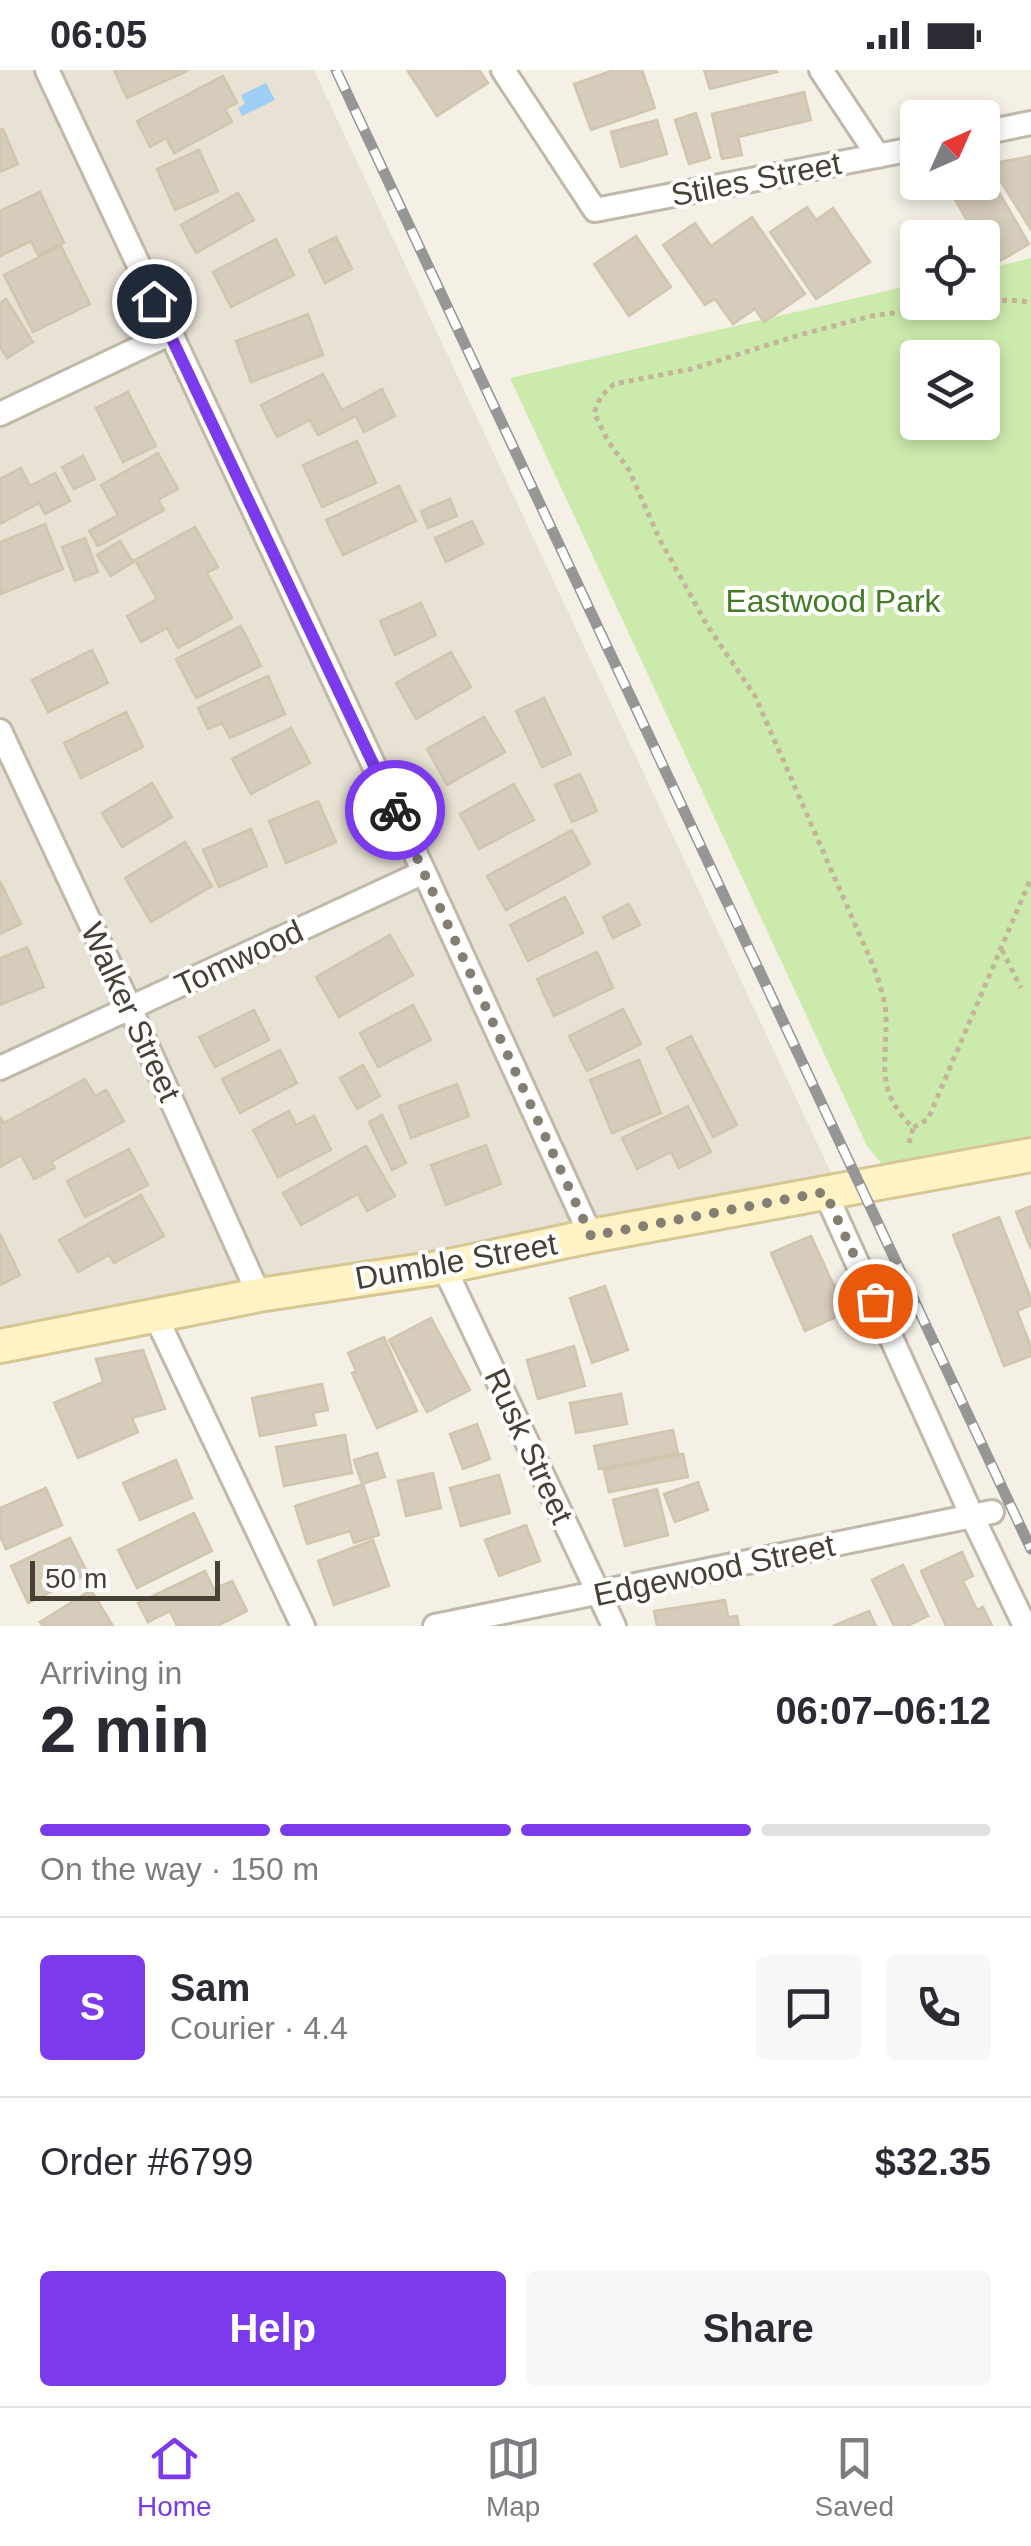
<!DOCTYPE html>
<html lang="en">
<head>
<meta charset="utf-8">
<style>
  :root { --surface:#fff; --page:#f7f7f7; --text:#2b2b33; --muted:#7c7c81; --line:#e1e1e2; --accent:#7c3aed }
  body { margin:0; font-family:Helvetica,sans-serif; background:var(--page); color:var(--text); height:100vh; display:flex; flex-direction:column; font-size:38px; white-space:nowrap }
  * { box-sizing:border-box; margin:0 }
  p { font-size:32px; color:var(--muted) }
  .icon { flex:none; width:55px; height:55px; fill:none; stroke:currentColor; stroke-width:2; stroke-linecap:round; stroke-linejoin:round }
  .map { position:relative; height:1556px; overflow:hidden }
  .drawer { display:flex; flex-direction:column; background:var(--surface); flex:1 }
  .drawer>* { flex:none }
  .needle { width:65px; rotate:45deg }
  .fabs { position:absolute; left:900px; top:30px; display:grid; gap:20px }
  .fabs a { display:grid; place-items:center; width:100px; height:100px; border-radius:10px; background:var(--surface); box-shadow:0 5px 15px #0003; font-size:50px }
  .scale { position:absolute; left:30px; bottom:25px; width:190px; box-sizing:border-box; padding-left:10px; border:5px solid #474135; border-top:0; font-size:28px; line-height:35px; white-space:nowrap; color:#474135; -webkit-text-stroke:8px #fff; paint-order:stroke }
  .pin { position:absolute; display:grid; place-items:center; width:85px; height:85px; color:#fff; margin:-42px; border:5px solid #fff; border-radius:50%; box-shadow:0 2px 10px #0007 }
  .courier { position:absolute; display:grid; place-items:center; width:100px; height:100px; margin:-50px; border:8px solid #7c3aed; border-radius:50%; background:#fff; color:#222; box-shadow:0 2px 12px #0007 }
  .head em { font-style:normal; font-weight:700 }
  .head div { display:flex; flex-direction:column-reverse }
  .head { display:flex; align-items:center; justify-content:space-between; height:170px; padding:0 40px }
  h1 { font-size:65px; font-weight:700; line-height:75px }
  .bar { display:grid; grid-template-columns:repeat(4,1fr); gap:15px 10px; align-content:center; height:120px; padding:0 40px }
  .bar i { height:12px; border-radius:8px; background:var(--line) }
  .bar .active { background:var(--accent) }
  .bar p { grid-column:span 4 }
  .line { display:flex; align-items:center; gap:25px; padding:0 40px; border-top:2px solid var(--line) }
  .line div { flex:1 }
  .round { display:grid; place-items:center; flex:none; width:105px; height:105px; border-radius:10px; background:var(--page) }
  .cta { display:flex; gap:20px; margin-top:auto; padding:20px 40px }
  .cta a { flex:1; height:115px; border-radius:10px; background:var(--accent); color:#fff; font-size:40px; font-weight:700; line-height:115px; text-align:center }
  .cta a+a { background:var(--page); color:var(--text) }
  .status { display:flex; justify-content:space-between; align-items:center; height:70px; padding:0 50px; background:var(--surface); direction:ltr }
  .status svg { height:28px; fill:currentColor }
  .menu { display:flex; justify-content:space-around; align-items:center; height:140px; border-top:2px solid var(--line); background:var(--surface); font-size:28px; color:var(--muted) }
  .menu a { display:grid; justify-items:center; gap:5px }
  .menu .active { color:var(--accent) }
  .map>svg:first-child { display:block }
  .residential { fill:#e8e2d4 }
  .green { fill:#cdeaad; fill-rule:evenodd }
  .water { fill:#9fcef4 }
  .building { fill:#d6ccbb; stroke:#d1c5ae; stroke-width:2.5 }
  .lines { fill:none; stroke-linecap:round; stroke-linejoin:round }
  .street-casing { stroke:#c0b8a8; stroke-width:28 }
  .secondary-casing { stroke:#d6c694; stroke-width:38 }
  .path { stroke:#c2b599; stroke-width:5; stroke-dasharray:5 5; stroke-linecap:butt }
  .street { stroke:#fff; stroke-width:22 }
  .secondary { stroke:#fff3c5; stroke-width:32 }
  .rail-casing { stroke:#969696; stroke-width:11 }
  .rail { stroke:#fff; stroke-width:8; stroke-dasharray:22; stroke-linecap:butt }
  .done { stroke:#847e73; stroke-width:10; stroke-dasharray:0 18 }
  .route { stroke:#7c3aed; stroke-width:12 }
  .labels { text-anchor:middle; stroke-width:8; stroke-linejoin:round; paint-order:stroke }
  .street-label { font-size:32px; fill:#474135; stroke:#fff }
  .park-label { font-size:32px; fill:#437c25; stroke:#fff }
</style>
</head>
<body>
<div class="status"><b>06:05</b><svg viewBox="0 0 49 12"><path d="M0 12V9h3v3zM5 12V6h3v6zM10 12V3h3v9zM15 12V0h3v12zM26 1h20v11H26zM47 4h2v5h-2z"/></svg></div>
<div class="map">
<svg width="1031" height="1556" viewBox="0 0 1031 1556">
  <rect width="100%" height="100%" fill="#f4f0e6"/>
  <path class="residential" d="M 0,0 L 314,0 L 833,1107 L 0,1260 Z"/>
  <path class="green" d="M 1031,188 L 1031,1067 L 885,1098 L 867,1076 L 510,308 L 917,214 L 918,232 L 982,232 L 983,200 ZM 918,288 L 982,288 L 982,352 L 918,352 Z"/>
  <path class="water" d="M 266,13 L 275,30 L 242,46 L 238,38 L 245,34 L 241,25 Z"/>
  <path class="building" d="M 114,0 L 186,0 L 187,1 L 127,28 Z
    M 407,0 L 460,0 L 461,2 L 479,0 L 488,13 L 437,46 Z
    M 614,0 L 642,0 L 655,38 L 591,60 L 574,14 Z
    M 704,0 L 776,0 L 777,2 L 710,19 Z
    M 223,6 L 237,33 L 225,39 L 232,52 L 174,83 L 166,68 L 150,77 L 137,51 Z
    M 804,22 L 811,50 L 738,67 L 742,85 L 722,89 L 712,44 Z
    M 696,43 L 710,88 L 689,94 L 675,50 Z
    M 657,50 L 667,84 L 621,97 L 611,62 Z
    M 3,59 L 18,94 L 0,102 L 0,60 Z
    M 199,80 L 218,121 L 175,140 L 157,99 Z
    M 1031,86 L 1031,160 L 990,94 Z
    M 985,98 L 1029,174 L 993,195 L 982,177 L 982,168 L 977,168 L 949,119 L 960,112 L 982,112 L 982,100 Z
    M 40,122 L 64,173 L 38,185 L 31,171 L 0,186 L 0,141 Z
    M 238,123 L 254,150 L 196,183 L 181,155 Z
    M 807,137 L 816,150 L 833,138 L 870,192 L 816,229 L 770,162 Z
    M 752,147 L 805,224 L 764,252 L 755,239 L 733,254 L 715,229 L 705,235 L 663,175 L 695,153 L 711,176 Z
    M 636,166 L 671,217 L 629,246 L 594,194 Z
    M 336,167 L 352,199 L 325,213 L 309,180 Z
    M 276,169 L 294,205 L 231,237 L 213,202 Z
    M 61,176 L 90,234 L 33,262 L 4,205 Z
    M 6,229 L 33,272 L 7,288 L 0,277 L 0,233 Z
    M 308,244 L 323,285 L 251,312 L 236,271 Z
    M 323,304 L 342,340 L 382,319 L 395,346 L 364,362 L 356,346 L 318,365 L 310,350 L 277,367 L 261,335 Z
    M 128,322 L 156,376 L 123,392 L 96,338 Z
    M 357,371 L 376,413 L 322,437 L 303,395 Z
    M 158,383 L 178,419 L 158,430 L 164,440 L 98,476 L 89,461 L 118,445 L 101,415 Z
    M 83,386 L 95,409 L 74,419 L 62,397 Z
    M 21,398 L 30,416 L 55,403 L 70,431 L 45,444 L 39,433 L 0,454 L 0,409 Z
    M 399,416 L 416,451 L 343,485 L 326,450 Z
    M 450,429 L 457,446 L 428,458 L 421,441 Z
    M 472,451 L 483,474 L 446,492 L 435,468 Z
    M 45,454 L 63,499 L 1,524 L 0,472 Z
    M 195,457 L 218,497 L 207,503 L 232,548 L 178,578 L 167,558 L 141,572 L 127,546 L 157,529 L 135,490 Z
    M 85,468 L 98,502 L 75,511 L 62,477 Z
    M 120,471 L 133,492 L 111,506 L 97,485 Z
    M 421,533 L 436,565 L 395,585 L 380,551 Z
    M 241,556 L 261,596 L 196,628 L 176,589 Z
    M 92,580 L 108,613 L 48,642 L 32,610 Z
    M 451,582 L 471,617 L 416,649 L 396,613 Z
    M 268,606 L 285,644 L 230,668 L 222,653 L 208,659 L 198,638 Z
    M 544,628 L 571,684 L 542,697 L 516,641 Z
    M 126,642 L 143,677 L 81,708 L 64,673 Z
    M 484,647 L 505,682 L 447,715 L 427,679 Z
    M 291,658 L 310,693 L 251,724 L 232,689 Z
    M 580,704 L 597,741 L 572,752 L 555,715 Z
    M 152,713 L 172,747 L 122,777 L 102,743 Z
    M 514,714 L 534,750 L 479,779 L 460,744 Z
    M 318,731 L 336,772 L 286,793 L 269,751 Z
    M 251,759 L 267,796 L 219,817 L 203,780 Z
    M 572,760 L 590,794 L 506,840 L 487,806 Z
    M 185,772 L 212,816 L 151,852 L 125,808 Z
    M 0,811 L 21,854 L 0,864 Z
    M 565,827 L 583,863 L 528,891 L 510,855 Z
    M 629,834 L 640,855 L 613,868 L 603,847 Z
    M 390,865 L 413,905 L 339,947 L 316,907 Z
    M 27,877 L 44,917 L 0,935 L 0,888 Z
    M 597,882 L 613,918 L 554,946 L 537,909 Z
    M 413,935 L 431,970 L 378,997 L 360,963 Z
    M 623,939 L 641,974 L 587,1001 L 569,966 Z
    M 254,940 L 269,970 L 215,997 L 199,967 Z
    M 691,966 L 737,1055 L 713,1067 L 667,978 Z
    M 280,980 L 297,1013 L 240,1043 L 222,1009 Z
    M 639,990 L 661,1043 L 612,1063 L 590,1010 Z
    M 363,995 L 380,1026 L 357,1039 L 340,1008 Z
    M 85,1009 L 95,1026 L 106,1020 L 124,1051 L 51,1092 L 55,1098 L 34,1109 L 21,1085 L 0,1097 L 0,1047 L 4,1053 Z
    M 457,1014 L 469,1046 L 411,1068 L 399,1036 Z
    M 688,1036 L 711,1082 L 679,1098 L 671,1082 L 637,1099 L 622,1068 Z
    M 289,1041 L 296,1055 L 314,1046 L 331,1080 L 278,1107 L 253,1060 Z
    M 382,1045 L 406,1093 L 392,1100 L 369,1052 Z
    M 486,1075 L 501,1114 L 446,1135 L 431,1095 Z
    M 366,1076 L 395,1126 L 367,1141 L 358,1124 L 301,1155 L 283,1123 Z
    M 129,1079 L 148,1115 L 85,1147 L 67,1111 Z
    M 141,1125 L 164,1166 L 114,1193 L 109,1185 L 78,1202 L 59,1170 Z
    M 1031,1136 L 1031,1179 L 1016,1142 Z
    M 999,1147 L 1031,1229 L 1031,1235 L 1017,1241 L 1031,1277 L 1031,1286 L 1004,1296 L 953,1165 Z
    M 0,1164 L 20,1205 L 0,1215 Z
    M 811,1166 L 834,1216 L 842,1212 L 854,1239 L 805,1261 L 771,1183 Z
    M 605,1216 L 628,1280 L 592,1293 L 570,1228 Z
    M 431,1248 L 470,1320 L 427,1342 L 389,1270 Z
    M 384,1267 L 417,1341 L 377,1358 L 352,1303 L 356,1301 L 348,1283 Z
    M 574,1276 L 585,1316 L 538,1329 L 527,1290 Z
    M 143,1280 L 165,1339 L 132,1348 L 138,1362 L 78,1388 L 54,1333 L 103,1312 L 96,1289 Z
    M 322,1314 L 328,1340 L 313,1343 L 316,1355 L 260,1366 L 252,1328 Z
    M 621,1324 L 627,1354 L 576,1363 L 570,1333 Z
    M 477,1354 L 490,1389 L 463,1399 L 450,1364 Z
    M 673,1360 L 678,1383 L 599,1399 L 594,1376 Z
    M 345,1365 L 352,1403 L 284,1416 L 276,1377 Z
    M 377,1383 L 385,1407 L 362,1414 L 354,1390 Z
    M 683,1384 L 688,1407 L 609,1422 L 604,1400 Z
    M 176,1390 L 192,1428 L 140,1450 L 123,1413 Z
    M 433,1403 L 441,1438 L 406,1446 L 398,1411 Z
    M 499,1405 L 510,1443 L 461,1456 L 450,1418 Z
    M 698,1412 L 708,1440 L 675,1452 L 664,1424 Z
    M 363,1414 L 379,1465 L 354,1473 L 350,1461 L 307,1474 L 295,1436 Z
    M 46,1418 L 62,1455 L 6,1479 L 0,1466 L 0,1438 Z
    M 657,1419 L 668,1465 L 625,1476 L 613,1430 Z
    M 194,1443 L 212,1481 L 137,1518 L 118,1480 Z
    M 526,1455 L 540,1491 L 499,1506 L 485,1470 Z
    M 70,1468 L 88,1504 L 28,1533 L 11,1496 Z
    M 373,1470 L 389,1516 L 334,1535 L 318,1491 Z
    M 962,1482 L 973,1506 L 963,1511 L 977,1540 L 983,1537 L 992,1556 L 946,1556 L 921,1501 Z
    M 903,1495 L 928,1546 L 907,1556 L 894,1556 L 872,1510 Z
    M 205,1501 L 214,1519 L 232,1511 L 247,1541 L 217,1556 L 177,1556 L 170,1541 L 148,1552 L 138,1533 Z
    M 91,1520 L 113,1556 L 43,1556 L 40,1552 Z
    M 725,1530 L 728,1547 L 737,1546 L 739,1556 L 657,1556 L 654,1541 Z
    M 869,1541 L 876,1556 L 833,1556 Z"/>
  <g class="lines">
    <g class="street-casing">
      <path id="street" d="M 47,0 L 424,802 L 591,1166
        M 503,0 L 595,140 L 918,78
        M 821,0 L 878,86
        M 982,63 L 1031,53
        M 0,344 L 169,264
        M 0,661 L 130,938 L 259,1225
        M 0,998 L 424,802
        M 825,1122 L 972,1446 L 1025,1556
        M 444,1197 L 614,1556
        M 155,1245 L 303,1556
        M 435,1556 L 992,1442"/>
    </g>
    <g class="secondary-casing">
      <path id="secondary" d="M 0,1276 L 259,1225 L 444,1197 L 591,1166 L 1031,1085"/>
    </g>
    <path class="path" d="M 974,232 L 871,246 L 803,264 L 691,299 L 614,314 L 601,326 L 594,343 L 608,371 L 629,400 L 660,470 L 707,555 L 755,626 L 875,900 C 879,914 886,931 886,946 C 887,995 874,1019 913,1058 L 928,1049 L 1031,808
      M 982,232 L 1008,230 L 1031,232
      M 1002,880 L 1021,918
      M 909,1073 L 913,1058"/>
    <use href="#street" class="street"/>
    <use href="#secondary" class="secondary"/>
    <g class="rail-casing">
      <path id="rail" d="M 336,0 L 1031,1479"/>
    </g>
    <use href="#rail" class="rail"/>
  </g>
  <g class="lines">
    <path class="done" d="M 395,740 L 591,1166 L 825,1122 L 875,1231"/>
    <path class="route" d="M 154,231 L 395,740"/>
  </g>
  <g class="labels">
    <g class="street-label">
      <text transform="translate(756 109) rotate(-11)" y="11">Stiles Street</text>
      <text transform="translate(239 888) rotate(-25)" y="11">Tomwood</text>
      <text transform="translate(131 942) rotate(65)" y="11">Walker Street</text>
      <text transform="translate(456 1191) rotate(-10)" y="11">Dumble Street</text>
      <text transform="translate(529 1376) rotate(65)" y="11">Rusk Street</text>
      <text transform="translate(714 1500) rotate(-12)" y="11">Edgewood Street</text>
    </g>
    <g class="park-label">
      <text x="833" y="542">Eastwood Park</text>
    </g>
  </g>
</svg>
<div class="fabs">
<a><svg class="needle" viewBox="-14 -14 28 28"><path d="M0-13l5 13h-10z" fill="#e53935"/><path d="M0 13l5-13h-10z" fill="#7c7c81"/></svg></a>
<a><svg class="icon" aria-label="locate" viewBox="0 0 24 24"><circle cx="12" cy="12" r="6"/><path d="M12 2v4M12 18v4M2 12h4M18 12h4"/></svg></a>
<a><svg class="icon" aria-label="layers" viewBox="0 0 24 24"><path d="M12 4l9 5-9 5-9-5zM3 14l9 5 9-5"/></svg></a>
</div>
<div class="scale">50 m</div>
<div class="pin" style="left:875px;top:1231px;background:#ea580c"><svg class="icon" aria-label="bag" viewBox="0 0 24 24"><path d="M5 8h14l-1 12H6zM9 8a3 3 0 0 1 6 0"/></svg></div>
<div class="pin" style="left:154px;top:231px;background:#1f2937"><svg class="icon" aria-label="home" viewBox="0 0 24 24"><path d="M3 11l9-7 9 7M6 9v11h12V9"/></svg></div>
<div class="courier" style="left:395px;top:740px"><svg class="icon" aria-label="bike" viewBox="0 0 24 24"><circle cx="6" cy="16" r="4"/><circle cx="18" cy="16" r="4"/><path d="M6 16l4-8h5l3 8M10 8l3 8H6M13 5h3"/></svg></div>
</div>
<section class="drawer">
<div class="head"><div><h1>2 min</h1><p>Arriving in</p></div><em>06:07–06:12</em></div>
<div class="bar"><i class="active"></i><i class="active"></i><i class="active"></i><i></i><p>On the way · 150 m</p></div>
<div class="line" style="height:180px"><b class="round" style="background:var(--accent);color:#fff">S</b><div><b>Sam</b><p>Courier · 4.4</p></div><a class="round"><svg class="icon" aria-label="chat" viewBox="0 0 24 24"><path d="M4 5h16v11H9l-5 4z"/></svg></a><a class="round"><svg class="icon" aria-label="phone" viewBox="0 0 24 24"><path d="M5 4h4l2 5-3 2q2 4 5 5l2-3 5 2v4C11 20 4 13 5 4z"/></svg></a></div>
<div class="line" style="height:130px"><div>Order #6799</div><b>$32.35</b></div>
<div class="cta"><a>Help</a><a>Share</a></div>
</section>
<nav class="menu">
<a class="active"><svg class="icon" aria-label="home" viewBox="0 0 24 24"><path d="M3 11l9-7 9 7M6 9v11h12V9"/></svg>Home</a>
<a><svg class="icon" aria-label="map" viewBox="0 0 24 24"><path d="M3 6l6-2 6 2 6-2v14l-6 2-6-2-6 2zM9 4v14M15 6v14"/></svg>Map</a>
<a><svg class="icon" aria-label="saved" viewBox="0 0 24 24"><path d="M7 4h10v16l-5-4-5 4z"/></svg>Saved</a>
</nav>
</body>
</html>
